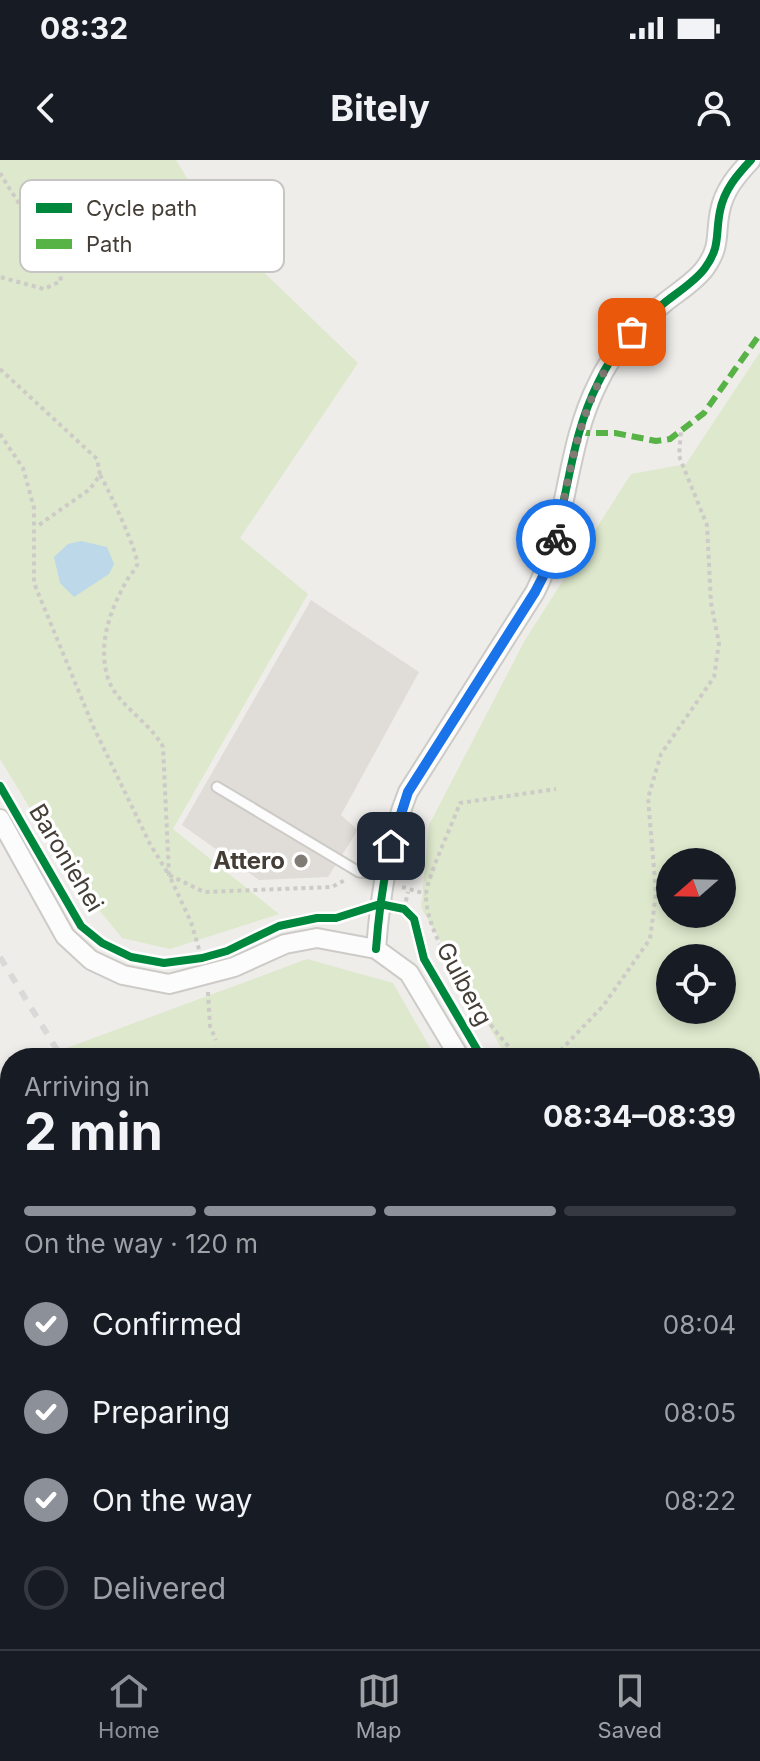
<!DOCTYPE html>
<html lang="en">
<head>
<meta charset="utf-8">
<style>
  :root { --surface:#171b24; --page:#242831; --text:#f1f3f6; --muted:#9ea1a6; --line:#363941; --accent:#8c9099 }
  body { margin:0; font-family:Inter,sans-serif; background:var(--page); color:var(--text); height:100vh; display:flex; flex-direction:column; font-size:30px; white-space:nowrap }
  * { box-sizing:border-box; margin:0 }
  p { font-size:26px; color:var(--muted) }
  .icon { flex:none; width:44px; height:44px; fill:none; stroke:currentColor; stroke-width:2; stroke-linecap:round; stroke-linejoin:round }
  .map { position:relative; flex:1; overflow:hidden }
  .side { position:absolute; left:0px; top:888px; width:760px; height:602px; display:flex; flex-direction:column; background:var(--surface); border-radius:32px 32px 0 0; box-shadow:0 4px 12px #0003 }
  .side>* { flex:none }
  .needle { width:52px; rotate:250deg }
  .controls { position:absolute; left:656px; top:688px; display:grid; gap:16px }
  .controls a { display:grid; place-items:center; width:80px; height:80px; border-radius:50%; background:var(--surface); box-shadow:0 4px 12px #0003; font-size:40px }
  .pin { position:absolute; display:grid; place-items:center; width:68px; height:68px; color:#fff; margin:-34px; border-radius:16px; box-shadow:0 4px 12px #0006 }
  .courier { position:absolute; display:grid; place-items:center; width:80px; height:80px; margin:-40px; border:6px solid #1a73e8; border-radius:50%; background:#fff; color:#222; box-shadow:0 2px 10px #0007 }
  .head em { font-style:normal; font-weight:700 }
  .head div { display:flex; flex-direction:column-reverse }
  .head { display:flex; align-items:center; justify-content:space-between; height:136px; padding:0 24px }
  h1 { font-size:52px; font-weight:700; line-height:60px }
  .bar { display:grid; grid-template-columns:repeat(4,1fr); gap:12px 8px; align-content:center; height:96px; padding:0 24px }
  .bar i { height:10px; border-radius:6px; background:var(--line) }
  .bar .current { background:var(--accent) }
  .bar p { grid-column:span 4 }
  ol { padding:0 24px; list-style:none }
  li { display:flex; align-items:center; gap:24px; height:88px }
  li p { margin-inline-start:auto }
  li .icon { padding:8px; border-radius:50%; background:var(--accent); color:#fff; stroke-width:4 }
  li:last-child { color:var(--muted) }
  li i { width:44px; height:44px; border:4px solid var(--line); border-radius:50% }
  .status { display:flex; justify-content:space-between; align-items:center; height:56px; padding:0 40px; background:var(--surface); direction:ltr }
  .status svg { height:22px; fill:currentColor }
  header { display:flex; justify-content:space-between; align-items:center; height:104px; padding:0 24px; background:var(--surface); font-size:36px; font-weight:700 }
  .menu { display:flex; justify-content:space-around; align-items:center; height:112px; border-top:2px solid var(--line); background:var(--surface); font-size:22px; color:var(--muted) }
  .menu a { display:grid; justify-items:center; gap:4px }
  .menu .current { color:var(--accent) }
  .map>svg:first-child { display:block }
  .industrial { fill:#e0ddd9 }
  .green { fill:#dde8cc; fill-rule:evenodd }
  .water { fill:#bdd9e9 }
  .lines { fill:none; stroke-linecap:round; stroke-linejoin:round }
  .lane-casing { stroke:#cdcbc7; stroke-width:13 }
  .street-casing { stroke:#cdcbc7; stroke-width:22 }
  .path { stroke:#cdcbc7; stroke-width:4; stroke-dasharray:4 4; stroke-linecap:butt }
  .lane { stroke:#fdfcfc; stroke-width:9 }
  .street { stroke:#fdfcfc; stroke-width:18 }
  .rail { stroke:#d9d9d8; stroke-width:6; stroke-dasharray:10 10; stroke-linecap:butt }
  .quiet { stroke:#57b346; stroke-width:6; stroke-dasharray:12 6; stroke-linecap:butt }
  .cycleway-casing { stroke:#fff; stroke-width:13 }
  .cycleway { stroke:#00873e; stroke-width:8 }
  .done { stroke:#807b75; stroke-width:8; stroke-dasharray:0 14.4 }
  .route { stroke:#1a73e8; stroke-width:10 }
  .poi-dot { fill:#807b75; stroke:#fff; stroke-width:3 }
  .labels { text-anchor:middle; stroke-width:7; stroke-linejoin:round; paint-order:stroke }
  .street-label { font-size:24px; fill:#443e36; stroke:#fff }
  .poi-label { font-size:24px; font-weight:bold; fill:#443e36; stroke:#fff; text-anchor:end }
  .key { fill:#fff; stroke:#c7c5c3; stroke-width:2 }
  .key-label { font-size:22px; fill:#443e36 }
</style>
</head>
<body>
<div class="status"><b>08:32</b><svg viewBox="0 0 49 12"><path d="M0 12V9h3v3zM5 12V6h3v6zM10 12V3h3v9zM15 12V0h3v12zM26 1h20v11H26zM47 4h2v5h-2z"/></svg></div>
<header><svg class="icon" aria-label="back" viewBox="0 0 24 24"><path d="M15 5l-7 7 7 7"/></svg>Bitely<svg class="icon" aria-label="person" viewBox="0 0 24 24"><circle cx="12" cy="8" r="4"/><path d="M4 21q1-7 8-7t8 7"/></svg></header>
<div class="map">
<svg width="760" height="1489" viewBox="0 0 760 1489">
  <rect width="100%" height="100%" fill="#efedea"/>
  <path class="industrial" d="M 311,440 L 419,512 L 341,655 L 358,670 L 328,717 L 259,720 L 182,665 Z"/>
  <path class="green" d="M 0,0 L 176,0 L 216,66 L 358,203 L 240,378 L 308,434 L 173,669 L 279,754 L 170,789 L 122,778 L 72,717 L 0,599 Z
    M 760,192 L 760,1333 L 750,1316 L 750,898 L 507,898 L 421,747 L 429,665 L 525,480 L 631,314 L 686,304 ZM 670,702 L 722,702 L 722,754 L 670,754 ZM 670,798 L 722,798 L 722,850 L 670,850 Z
    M 307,799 L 393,823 L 436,898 L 69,898 L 64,889 Z
    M 0,999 L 10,1001 L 10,1464 L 0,1468 Z
    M 41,1480 L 366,1480 L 371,1489 L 25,1489 Z
    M 435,1480 L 500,1480 L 503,1489 L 440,1489 Z"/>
  <path class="water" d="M 81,381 L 107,387 L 114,404 L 109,414 L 74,437 L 60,423 L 54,397 L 68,384 Z"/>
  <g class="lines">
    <g class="lane-casing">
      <path id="lane" d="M 217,627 L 359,712 L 385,714"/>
    </g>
    <g class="street-casing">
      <path id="street" d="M 0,659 L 65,776 L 91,800 L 123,815 L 169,824 L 234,807 L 285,784 L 317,778 L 376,789 L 409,813 L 460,898
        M 376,789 C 380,736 388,682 408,632 L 535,432 C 569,365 564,290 598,223 C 613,191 636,165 663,144 C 676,133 695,122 705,108 C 721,86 715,75 720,51 C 724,30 737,15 751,0
        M 750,1377 L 760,1395"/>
    </g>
    <path class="path" d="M 0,13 C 14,38 59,99 61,121 L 44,129 L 0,117
      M 0,209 L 97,299 L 100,315 L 90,329 L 36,367
      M 0,274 L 23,308 L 34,348 L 34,423 L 93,566 L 150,684 L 169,715 L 204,732 L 332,727 L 347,719
      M 100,315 C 107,326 140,396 137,405 C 135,410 130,415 127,420 C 111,449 98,481 107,515 C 114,544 149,560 163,587 L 169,715 L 191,762 L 201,796
      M 402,727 L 426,734
      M 404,749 L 408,732
      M 208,832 L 210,866 L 216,880
      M 519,898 C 488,866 425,780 426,735 C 427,717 453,663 460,643 L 556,629
      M 559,898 L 559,892 L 603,846 L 650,779 L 656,733 L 648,638 L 661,594 L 714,517 L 719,483 L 711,443 L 707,365 L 679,296 L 681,271"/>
    <use href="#lane" class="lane"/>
    <use href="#street" class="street"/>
    <path class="rail" d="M 0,797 L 62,898
      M 406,1480 L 412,1489"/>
    <path class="quiet" d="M 578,273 L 615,273 L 656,281 L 670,279 L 704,253 L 760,174
      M 750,1258 L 760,1264
      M 0,1480 L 10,1477
      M 187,1480 L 195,1489"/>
    <g class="cycleway-casing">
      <path id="cycleway" d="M 0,626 L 81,766 L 102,783 L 131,797 L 164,803 L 202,798 L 227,791 L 279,766 L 317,758 L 336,758 L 380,744 L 404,749 L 414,759 L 424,799 L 482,898
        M 376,789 C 380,736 388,682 408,632 L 535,432 C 569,365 564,290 598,223 C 613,191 636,165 663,144 C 676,133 695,122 705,108 C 721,86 715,75 720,51 C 724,30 737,15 751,0"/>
    </g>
    <use href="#cycleway" class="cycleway"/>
  </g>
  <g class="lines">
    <path class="done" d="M 556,379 C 571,306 581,230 632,172"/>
    <path class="route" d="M 391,686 L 408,632 L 535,432 L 552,399 L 556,379"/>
  </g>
  <circle class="poi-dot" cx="301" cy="701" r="8"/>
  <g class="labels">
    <g class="street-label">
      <text transform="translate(66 698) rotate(59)" y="8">Baroniehei</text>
      <text transform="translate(464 824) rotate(62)" y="8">Gulberg</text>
    </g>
    <g class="poi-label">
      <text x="285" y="709">Attero</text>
    </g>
  </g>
  <rect x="20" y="20" width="264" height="92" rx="12" class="key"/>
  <rect x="36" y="43" width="36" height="10" fill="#00873e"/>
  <rect x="36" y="79" width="36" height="10" fill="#57b346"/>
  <g class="key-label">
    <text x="86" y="56">Cycle path</text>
    <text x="86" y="92">Path</text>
  </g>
</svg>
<div class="controls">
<a><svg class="needle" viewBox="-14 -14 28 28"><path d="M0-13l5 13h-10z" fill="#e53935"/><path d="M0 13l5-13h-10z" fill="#9ea1a6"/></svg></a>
<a><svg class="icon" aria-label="locate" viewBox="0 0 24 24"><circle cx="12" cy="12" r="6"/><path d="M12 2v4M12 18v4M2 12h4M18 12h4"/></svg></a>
</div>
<div class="pin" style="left:632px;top:172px;background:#ea580c"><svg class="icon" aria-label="bag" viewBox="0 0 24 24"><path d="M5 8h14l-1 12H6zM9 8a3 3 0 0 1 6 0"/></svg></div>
<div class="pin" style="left:391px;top:686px;background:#1f2937"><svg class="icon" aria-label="home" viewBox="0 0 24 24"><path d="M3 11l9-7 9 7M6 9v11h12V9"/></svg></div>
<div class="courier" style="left:556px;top:379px"><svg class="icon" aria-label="bike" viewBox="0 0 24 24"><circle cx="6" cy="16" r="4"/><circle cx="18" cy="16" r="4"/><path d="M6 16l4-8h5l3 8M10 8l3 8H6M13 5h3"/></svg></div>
<section class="side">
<div class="head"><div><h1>2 min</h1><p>Arriving in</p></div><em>08:34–08:39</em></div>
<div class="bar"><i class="current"></i><i class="current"></i><i class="current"></i><i></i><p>On the way · 120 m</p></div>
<ol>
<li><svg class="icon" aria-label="check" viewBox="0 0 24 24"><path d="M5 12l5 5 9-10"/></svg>Confirmed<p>08:04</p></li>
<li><svg class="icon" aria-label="check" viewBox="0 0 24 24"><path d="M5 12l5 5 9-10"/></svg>Preparing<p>08:05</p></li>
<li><svg class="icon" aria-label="check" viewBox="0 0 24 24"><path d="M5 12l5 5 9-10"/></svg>On the way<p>08:22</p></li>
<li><i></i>Delivered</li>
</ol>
</section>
</div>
<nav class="menu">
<a class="current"><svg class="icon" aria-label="home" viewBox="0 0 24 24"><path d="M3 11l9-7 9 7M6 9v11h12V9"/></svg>Home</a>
<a><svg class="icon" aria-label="map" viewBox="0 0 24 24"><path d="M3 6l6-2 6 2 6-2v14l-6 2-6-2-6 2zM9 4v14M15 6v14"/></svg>Map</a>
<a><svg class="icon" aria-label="saved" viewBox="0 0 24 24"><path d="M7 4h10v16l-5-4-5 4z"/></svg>Saved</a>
</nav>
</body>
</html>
